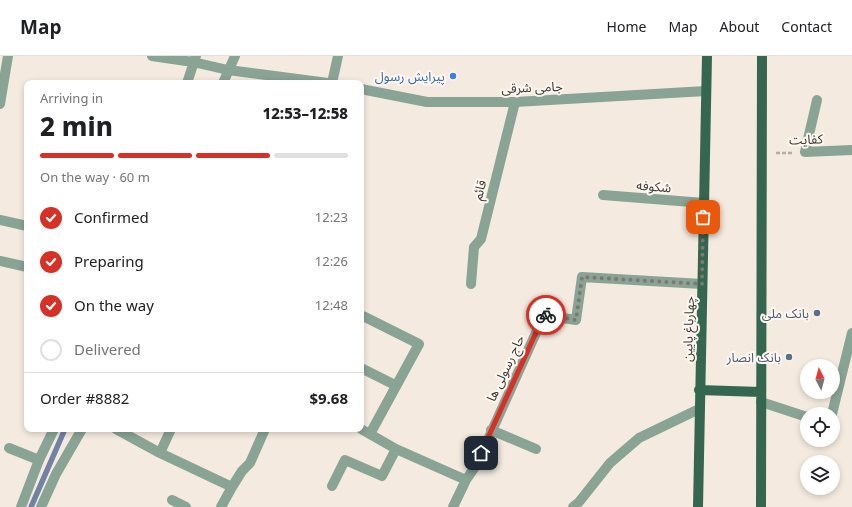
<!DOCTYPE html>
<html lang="en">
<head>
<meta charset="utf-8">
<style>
  :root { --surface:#fff; --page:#f6f6f6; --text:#202124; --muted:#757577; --line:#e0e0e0; --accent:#d93025 }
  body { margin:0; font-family:Georgia,"Noto Sans Arabic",serif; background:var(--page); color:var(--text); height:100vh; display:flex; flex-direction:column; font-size:15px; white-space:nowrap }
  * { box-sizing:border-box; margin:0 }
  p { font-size:13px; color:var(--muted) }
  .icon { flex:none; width:22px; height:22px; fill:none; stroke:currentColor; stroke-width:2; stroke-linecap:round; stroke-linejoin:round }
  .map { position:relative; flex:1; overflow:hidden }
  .side { position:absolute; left:24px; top:24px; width:340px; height:352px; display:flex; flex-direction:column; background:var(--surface); border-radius:8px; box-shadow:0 2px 6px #0003 }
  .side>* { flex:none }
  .needle { width:26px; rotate:354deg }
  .fabs { position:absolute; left:800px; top:303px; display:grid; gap:8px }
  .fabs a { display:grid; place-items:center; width:40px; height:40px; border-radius:50%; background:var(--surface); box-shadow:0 2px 6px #0003; font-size:20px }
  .pin { position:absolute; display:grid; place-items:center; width:34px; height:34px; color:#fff; margin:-17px; border-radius:8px; box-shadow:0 2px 6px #0006 }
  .courier { position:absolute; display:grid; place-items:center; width:40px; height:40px; margin:-20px; border:3px solid #d93025; border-radius:50%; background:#fff; color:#222; box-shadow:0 1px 5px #0007 }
  .head em { font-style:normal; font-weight:800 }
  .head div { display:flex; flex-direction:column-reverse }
  .head { display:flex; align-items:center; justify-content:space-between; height:68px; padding:0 16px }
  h1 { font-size:26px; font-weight:800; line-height:30px }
  .bar { display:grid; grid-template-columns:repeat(4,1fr); gap:6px 4px; align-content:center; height:48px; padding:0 16px }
  .bar i { height:5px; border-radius:3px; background:var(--line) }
  .bar .selected { background:var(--accent) }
  .bar p { grid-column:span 4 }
  .line { display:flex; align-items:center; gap:10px; padding:0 16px; border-top:1px solid var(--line) }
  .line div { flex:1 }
  ol { padding:0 16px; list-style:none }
  li { display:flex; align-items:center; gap:12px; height:44px }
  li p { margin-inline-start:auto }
  li .icon { padding:4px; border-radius:50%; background:var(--accent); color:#fff; stroke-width:4 }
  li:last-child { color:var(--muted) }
  li i { width:22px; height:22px; border:2px solid var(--line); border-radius:50% }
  header { display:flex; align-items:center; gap:24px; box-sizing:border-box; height:56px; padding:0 20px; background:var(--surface); border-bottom:1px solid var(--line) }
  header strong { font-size:19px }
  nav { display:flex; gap:22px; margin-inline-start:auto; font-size:14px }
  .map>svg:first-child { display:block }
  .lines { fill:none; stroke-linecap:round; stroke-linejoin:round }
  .stream { stroke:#7182a3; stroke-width:5.5 }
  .path { stroke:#b5ada4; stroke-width:2.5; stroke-dasharray:4 2; stroke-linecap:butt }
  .minor { stroke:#89a395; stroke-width:10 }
  .tertiary { stroke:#89a395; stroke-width:10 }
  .primary { stroke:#356750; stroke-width:10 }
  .done { stroke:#7e7871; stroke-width:4; stroke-dasharray:0 7.2 }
  .route { stroke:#d93025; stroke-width:5 }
  .shop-dot { fill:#3f7fe0; stroke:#fef8f1; stroke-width:1.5 }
  .service-dot { fill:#5c6f8a; stroke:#fef8f1; stroke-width:1.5 }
  .labels { text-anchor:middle; stroke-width:4; stroke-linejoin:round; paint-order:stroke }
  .shop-label { font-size:13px; fill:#366cbe; stroke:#fef8f1; text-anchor:end }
  .street-label { font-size:13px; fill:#3e3a36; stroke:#fef8f1 }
  .service-label { font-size:13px; fill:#4e5e75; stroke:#fef8f1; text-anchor:end }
</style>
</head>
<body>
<header>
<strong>Map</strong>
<nav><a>Home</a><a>Map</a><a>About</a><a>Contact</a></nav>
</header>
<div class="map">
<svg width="852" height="451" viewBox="0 0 852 451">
  <rect width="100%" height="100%" fill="#f4eadf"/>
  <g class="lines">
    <path class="stream" d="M 31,451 L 65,373"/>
    <path class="path" d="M 776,97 L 793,97"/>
    <path class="minor" d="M 223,27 L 235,0
      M 332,27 L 338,0
      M 817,44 L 805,96 L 852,94
      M 0,48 L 8,0
      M 603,139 L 704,147
      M 0,164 L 27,170
      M 0,205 L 27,211
      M 471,228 L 474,191 L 481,183 L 515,46
      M 363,260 L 419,288 L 370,378
      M 361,312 L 395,329
      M 761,346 L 807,361
      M 832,358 L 852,277
      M 116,373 L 160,397 L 232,431 L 242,415 L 250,407 L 265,373
      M 361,373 L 396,393 L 466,424
      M 491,374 L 536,393
      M 9,392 L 39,404
      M 160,397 L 171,373
      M 332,430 L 345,404 L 382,420 L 396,393
      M 172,444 L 186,451
      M 41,451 L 56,418 L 82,373
      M 221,451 L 232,431
      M 453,451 L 466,424 L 477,408 L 544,259 L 576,264 L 582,221 L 702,228
      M 573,451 L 579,446 L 610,407 L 639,382 L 699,353"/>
    <path class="tertiary" d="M 152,0 L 193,6 L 228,14 L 328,27
      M 187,27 L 196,0
      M 361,33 L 427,46 L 515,46 L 706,35
      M 21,451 L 39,404 L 54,373"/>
    <path class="primary" d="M 699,334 L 761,336
      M 698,451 L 707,0
      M 761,451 L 762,0"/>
  </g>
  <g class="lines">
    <path class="done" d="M 546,259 L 576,264 L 582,221 L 702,228 L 703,161"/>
    <path class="route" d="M 481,397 L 544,259 L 546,259"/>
  </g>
  <circle class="shop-dot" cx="453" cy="20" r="4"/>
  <g class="service-dot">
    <circle cx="817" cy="257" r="4"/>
    <circle cx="789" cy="301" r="4"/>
  </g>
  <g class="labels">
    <g class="shop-label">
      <text x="445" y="25">پیرایش رسول</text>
    </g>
    <g class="street-label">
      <text transform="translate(532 31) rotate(-2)" y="5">جامی شرقی</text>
      <text transform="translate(806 83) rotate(-2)" y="5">کفایت</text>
      <text transform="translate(654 130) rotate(5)" y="5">شکوفه</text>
      <text transform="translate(479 134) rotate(-76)" y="5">قائم</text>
      <text transform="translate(688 273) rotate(-88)" y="5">چهارباغ پایین</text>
      <text transform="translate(505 312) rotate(-65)" y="5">حاج رسولی ها</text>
    </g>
    <g class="service-label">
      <text x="809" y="262">بانک ملی</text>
      <text x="781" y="306">بانک انصار</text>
    </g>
  </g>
</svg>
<div class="fabs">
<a><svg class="needle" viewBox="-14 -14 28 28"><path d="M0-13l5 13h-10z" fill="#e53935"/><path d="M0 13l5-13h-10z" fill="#757577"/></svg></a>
<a><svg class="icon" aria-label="locate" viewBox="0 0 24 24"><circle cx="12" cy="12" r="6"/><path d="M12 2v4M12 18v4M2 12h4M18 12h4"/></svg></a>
<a><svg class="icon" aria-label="layers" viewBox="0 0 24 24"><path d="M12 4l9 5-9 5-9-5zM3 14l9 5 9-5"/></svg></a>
</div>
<div class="pin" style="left:703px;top:161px;background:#ea580c"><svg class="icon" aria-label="bag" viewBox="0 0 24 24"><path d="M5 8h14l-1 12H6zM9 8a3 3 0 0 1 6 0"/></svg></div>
<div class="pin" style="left:481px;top:397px;background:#1f2937"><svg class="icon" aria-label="home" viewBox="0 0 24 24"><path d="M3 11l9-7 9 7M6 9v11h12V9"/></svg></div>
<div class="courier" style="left:546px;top:259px"><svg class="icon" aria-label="bike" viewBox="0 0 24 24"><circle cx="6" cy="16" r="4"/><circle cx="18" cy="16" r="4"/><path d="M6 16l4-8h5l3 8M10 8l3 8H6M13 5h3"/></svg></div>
<section class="side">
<div class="head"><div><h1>2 min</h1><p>Arriving in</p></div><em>12:53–12:58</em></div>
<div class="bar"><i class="selected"></i><i class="selected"></i><i class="selected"></i><i></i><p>On the way · 60 m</p></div>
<ol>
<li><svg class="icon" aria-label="check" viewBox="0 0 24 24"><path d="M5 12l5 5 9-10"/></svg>Confirmed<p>12:23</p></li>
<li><svg class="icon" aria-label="check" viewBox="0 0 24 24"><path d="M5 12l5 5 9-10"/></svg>Preparing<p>12:26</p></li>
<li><svg class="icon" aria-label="check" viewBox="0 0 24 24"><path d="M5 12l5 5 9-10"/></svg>On the way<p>12:48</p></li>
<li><i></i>Delivered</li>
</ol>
<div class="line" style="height:52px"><div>Order #8882</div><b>$9.68</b></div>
</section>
</div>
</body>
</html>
